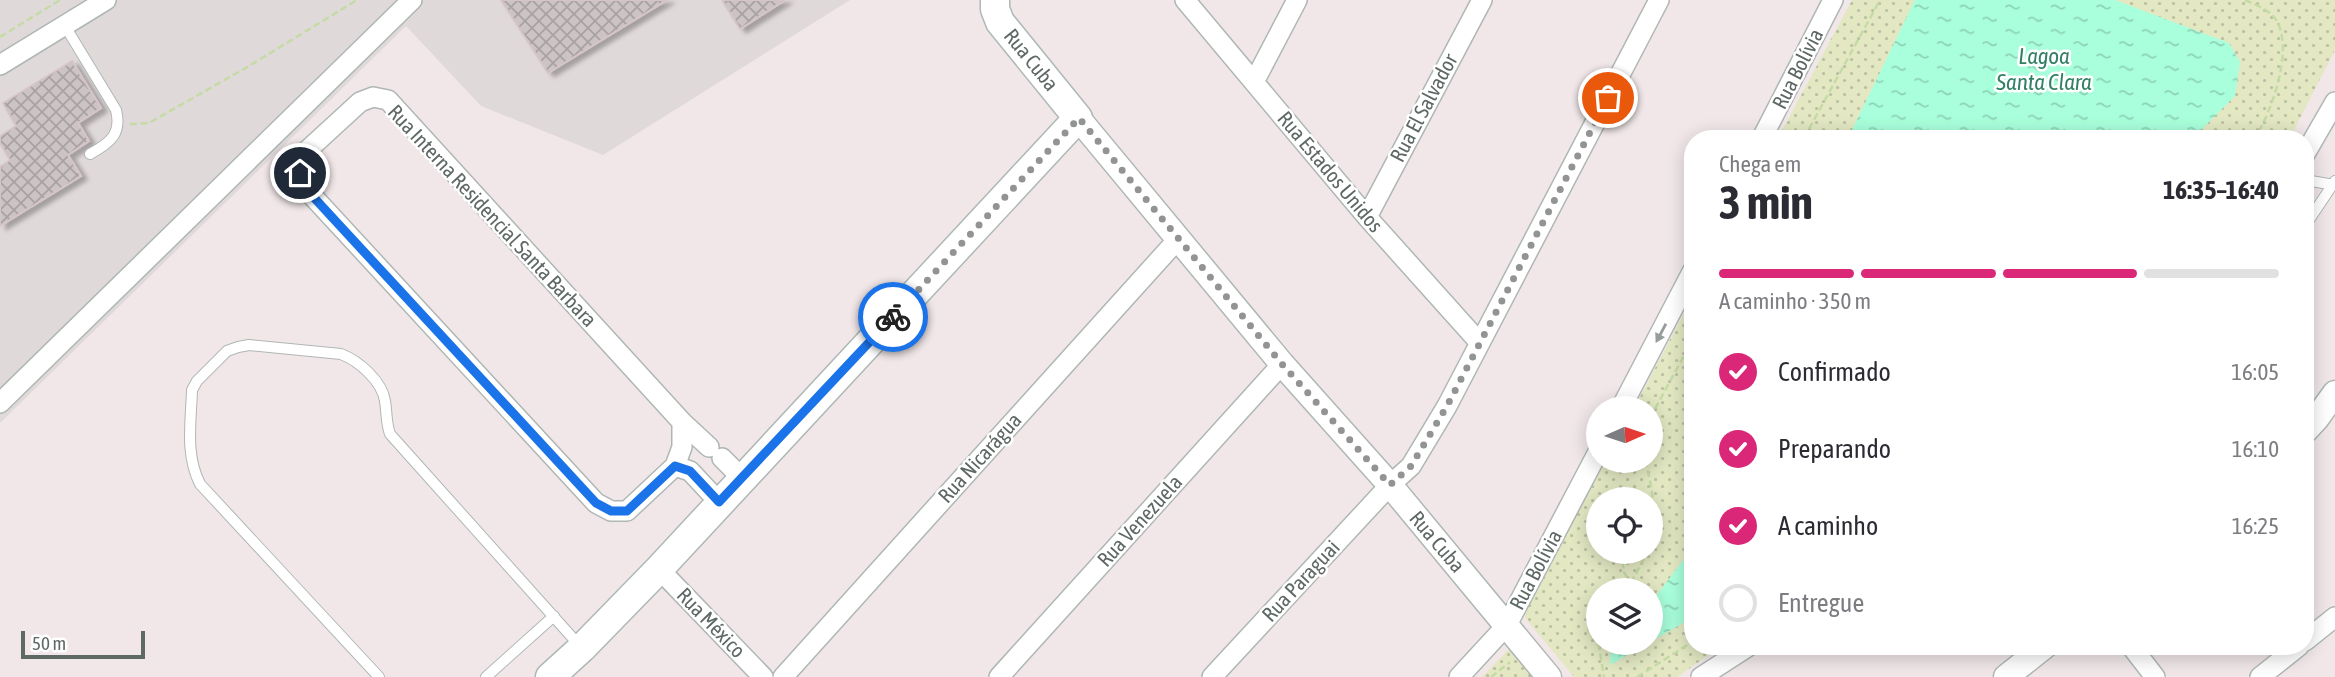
<!DOCTYPE html>
<html lang="pt">
<head>
<meta charset="utf-8">
<style>
  :root { --surface:#fff; --page:#f2f2f3; --text:#2b2b33; --muted:#7c7c81; --line:#e1e1e2; --accent:#db2777 }
  body { margin:0; font-family:"Asap Condensed",sans-serif; background:var(--page); color:var(--text); height:100vh; display:flex; flex-direction:column; font-size:26px; white-space:nowrap }
  * { box-sizing:border-box; margin:0 }
  p { font-size:23px; color:var(--muted) }
  .icon { flex:none; width:38px; height:38px; fill:none; stroke:currentColor; stroke-width:2; stroke-linecap:round; stroke-linejoin:round }
  .map { position:relative; flex:1; overflow:hidden }
  .sheet { position:absolute; left:1684px; top:130px; width:630px; height:525px; display:flex; flex-direction:column; background:var(--surface); border-radius:28px; box-shadow:0 4px 18px #0003 }
  .sheet>* { flex:none }
  .needle { width:46px; rotate:87deg }
  .controls { position:absolute; left:1586px; top:396px; display:grid; gap:14px }
  .controls a { display:grid; place-items:center; width:77px; height:77px; border-radius:50%; background:var(--surface); box-shadow:0 4px 18px #0003; font-size:35px }
  .scale { position:absolute; left:21px; bottom:18px; width:124px; box-sizing:border-box; padding-left:7px; border:4px solid #5e6865; border-top:0; font-size:19px; line-height:24px; white-space:nowrap; color:#5e6865; -webkit-text-stroke:5px #fff; paint-order:stroke }
  .pin { position:absolute; display:grid; place-items:center; width:60px; height:60px; color:#fff; margin:-30px; border:4px solid #fff; border-radius:50%; box-shadow:0 2px 7px #0007 }
  .courier { position:absolute; display:grid; place-items:center; width:70px; height:70px; margin:-35px; border:5px solid #1a73e8; border-radius:50%; background:#fff; color:#222; box-shadow:0 2px 9px #0007 }
  .summary em { font-style:normal; font-weight:700 }
  .summary div { display:flex; flex-direction:column-reverse }
  .summary { display:flex; align-items:center; justify-content:space-between; height:119px; padding:0 35px }
  h1 { font-size:46px; font-weight:700; line-height:52px }
  .bar { display:grid; grid-template-columns:repeat(4,1fr); gap:10px 7px; align-content:center; height:84px; padding:0 35px }
  .bar i { height:9px; border-radius:5px; background:var(--line) }
  .bar .active { background:var(--accent) }
  .bar p { grid-column:span 4 }
  ol { padding:0 35px; list-style:none }
  li { display:flex; align-items:center; gap:21px; height:77px }
  li p { margin-inline-start:auto }
  li .icon { padding:7px; border-radius:50%; background:var(--accent); color:#fff; stroke-width:4 }
  li:last-child { color:var(--muted) }
  li i { width:38px; height:38px; border:4px solid var(--line); border-radius:50% }
  .map>svg:first-child { display:block }
  .industrial { fill:#e0d9da }
  .park { fill:url(#park-dots); fill-rule:evenodd }
  .water { fill:url(#water-ripples) }
  .building { fill:url(#building-cross-hatch); stroke:#d6c5c8; stroke-width:2; filter:url(#shadow) }
  .lines { fill:none; stroke-linecap:round; stroke-linejoin:round }
  .service-casing { stroke:#afb7b5; stroke-width:12 }
  .minor-casing { stroke:#afb7b5; stroke-width:22 }
  .tertiary-casing { stroke:#afb7b5; stroke-width:27 }
  .secondary-casing { stroke:#aeb8b6; stroke-width:31 }
  .path { stroke:#c5dba6; stroke-width:2.5; stroke-dasharray:7 3.5; stroke-linecap:butt }
  .service { stroke:#fff; stroke-width:10 }
  .minor { stroke:#fff; stroke-width:19 }
  .tertiary { stroke:#fff; stroke-width:24 }
  .secondary { stroke:#fff; stroke-width:28 }
  .oneway { fill:#969d9b }
  .done { stroke:#919493; stroke-width:7; stroke-dasharray:0 12.6 }
  .route { stroke:#1a73e8; stroke-width:9 }
  .labels { text-anchor:middle; stroke-width:5; stroke-linejoin:round; paint-order:stroke }
  .street-label { font-size:21px; fill:#5e6865; stroke:#fff }
  .water-label { font-size:23px; font-style:italic; fill:#317f64; stroke:#fff }
</style>
</head>
<body>
<div class="map">
<svg width="2335" height="677" viewBox="0 0 2335 677">
  <defs>
    <pattern id="park-dots" width="8" height="8" patternUnits="userSpaceOnUse" patternTransform="scale(1.75)"><rect width="8" height="8" fill="#e3e8c3"/><path d="M2 2h.1M6 6h.1" fill="none" stroke="#bbc0a2" stroke-width="1.8" stroke-linecap="round"/></pattern>
    <pattern id="water-ripples" width="26" height="14" patternUnits="userSpaceOnUse" patternTransform="scale(1.75)"><rect width="26" height="14" fill="#a9ffdb"/><path d="M2 4q2-2 4 0t4 0M15 11q2-2 4 0t4 0" fill="none" stroke="#8dd2b5"/></pattern>
    <pattern id="building-cross-hatch" width="8" height="8" patternUnits="userSpaceOnUse" patternTransform="scale(1.75)"><rect width="8" height="8" fill="#ccc3c5"/><path d="M0 0l8 8M0 8l8-8" fill="none" stroke="#a9a2a4"/></pattern>
    <filter id="shadow"><feDropShadow dx="6" dy="3.5" stdDeviation="2" flood-color="#0004"/></filter>
  </defs>
  <rect width="100%" height="100%" fill="#f1e7e8"/>
  <path class="industrial" d="M 0,0 L 850,0 L 603,155 L 481,106 L 406,26 L 0,423 Z"/>
  <path class="park" d="M 1852,0 L 2335,0 L 2335,50 L 2290,138 L 1778,138 Z
    M 1692,298 L 1692,646 L 1722,646 L 1677,677 L 1574,677 L 1525,618 L 1525,610 L 1606,460 L 1650,460 L 1650,408 L 1634,408 ZM 1598,499 L 1650,499 L 1650,551 L 1598,551 ZM 1598,590 L 1650,590 L 1650,642 L 1598,642 Z
    M 1512,650 L 1539,677 L 1482,677 L 1507,651 Z"/>
  <path class="water" d="M 1915,0 L 2115,0 L 2229,43 L 2240,62 L 2235,96 L 2193,138 L 1848,138 Z
    M 1692,538 L 1692,618 L 1610,665 L 1611,642 L 1650,642 L 1650,604 L 1687,555 Z"/>
  <path class="building" d="M 501,0 L 667,0 L 548,73 Z
    M 722,0 L 785,0 L 740,29 Z
    M 72,61 L 101,108 L 78,123 L 89,141 L 68,155 L 81,176 L 0,226 L 0,167 L 10,160 L 0,143 L 0,136 L 16,126 L 3,103 Z"/>
  <g class="lines">
    <g class="service-casing">
      <path id="service" d="M 65,26 L 116,110 C 122,134 110,143 90,154
        M 2305,180 L 2335,185
        M 2305,226 L 2335,181
        M 379,677 L 200,484 C 185,454 191,423 192,390 L 197,381 L 227,351 L 238,347 L 249,345 L 341,354 C 359,361 382,381 385,401 C 387,413 386,423 390,434 L 579,645
        M 486,677 L 554,616"/>
    </g>
    <g class="minor-casing">
      <path id="minor" d="M 1185,0 L 1367,217 L 1479,342
        M 0,65 L 106,0
        M 1254,82 L 1297,0
        M 373,97 L 388,100 L 682,422 L 682,447 L 675,466 L 627,511 L 611,511 L 596,503 L 306,189 L 300,173 L 300,157 L 360,102 Z
        M 1762,138 L 1833,0
        M 2305,154 L 2335,102
        M 1367,217 L 1482,0
        M 0,403 L 412,0
        M 1621,408 L 1692,272
        M 682,422 L 709,447
        M 722,458 L 743,479
        M 675,466 L 690,471 L 719,502
        M 659,569 L 763,677
        M 2305,641 L 2335,617
        M 2131,646 L 2155,677
        M 783,677 L 1178,239
        M 999,677 L 1282,364
        M 1212,677 L 1390,485 L 1411,466 L 1447,406 L 1659,0
        M 1459,677 L 1507,625 L 1598,452
        M 1701,677 L 1749,646
        M 2260,677 L 2299,646"/>
    </g>
    <g class="tertiary-casing">
      <path id="tertiary" d="M 1078,118 L 1282,364 L 1390,485 L 1549,677
        M 2305,431 L 2317,418 L 2335,393
        M 2006,677 L 2045,646"/>
    </g>
    <g class="secondary-casing">
      <path id="secondary" d="M 550,677 L 582,648 L 659,569 L 1078,118 L 1000,22 L 995,9 L 995,0"/>
    </g>
    <path class="path" d="M 2245,0 C 2254,4 2267,9 2274,17 C 2296,45 2272,111 2255,138
      M 0,37 L 60,0
      M 130,124 L 149,123 L 249,66 L 357,0
      M 1804,138 L 1880,0
      M 1650,418 L 1692,341
      M 1645,460 C 1652,488 1658,514 1650,543
      M 1621,551 L 1624,572 L 1629,581
      M 1623,590 L 1633,579 L 1648,551
      M 1598,619 L 1588,630 L 1599,646 L 1604,677
      M 1491,677 L 1510,662
      M 1637,677 L 1692,642"/>
    <use href="#service" class="service"/>
    <use href="#minor" class="minor"/>
    <use href="#tertiary" class="tertiary"/>
    <use href="#secondary" class="secondary"/>
  </g>
  <defs><path id="oneway-solid" d="M-6-.8H1V-3.2L6.5 0L1 3.2V.8H-6Z" transform="scale(1.75)"/></defs>
  <use class="oneway" href="#oneway-solid" transform="translate(1661 333) rotate(118)"/>
  <g class="lines">
    <path class="done" d="M 893,317 L 1079,118 L 1282,364 L 1390,485 L 1411,466 L 1447,406 L 1608,98"/>
    <path class="route" d="M 300,173 L 306,189 L 342,228 L 596,503 L 611,511 L 627,511 L 675,466 L 690,471 L 719,502 L 893,317"/>
  </g>
  <g class="labels">
    <g class="street-label">
      <text transform="translate(1031 60) rotate(51)" y="7">Rua Cuba</text>
      <text transform="translate(1798 69) rotate(-63)" y="7">Rua Bolívia</text>
      <text transform="translate(1424 108) rotate(-62)" y="7">Rua El Salvador</text>
      <text transform="translate(1330 172) rotate(50)" y="7">Rua Estados Unidos</text>
      <text transform="translate(492 216) rotate(47)" y="7">Rua Interna Residencial Santa Barbara</text>
      <text transform="translate(980 458) rotate(-48)" y="7">Rua Nicarágua</text>
      <text transform="translate(1140 521) rotate(-48)" y="7">Rua Venezuela</text>
      <text transform="translate(1437 542) rotate(50)" y="7">Rua Cuba</text>
      <text transform="translate(1536 570) rotate(-62)" y="7">Rua Bolívia</text>
      <text transform="translate(1301 581) rotate(-47)" y="7">Rua Paraguai</text>
      <text transform="translate(711 623) rotate(46)" y="7">Rua México</text>
    </g>
    <g class="water-label">
      <text x="2044" y="64">Lagoa<tspan x="2044" dy="26">Santa Clara</tspan></text>
    </g>
  </g>
</svg>
<div class="controls">
<a><svg class="needle" viewBox="-14 -14 28 28"><path d="M0-13l5 13h-10z" fill="#e53935"/><path d="M0 13l5-13h-10z" fill="#7c7c81"/></svg></a>
<a><svg class="icon" aria-label="locate" viewBox="0 0 24 24"><circle cx="12" cy="12" r="6"/><path d="M12 2v4M12 18v4M2 12h4M18 12h4"/></svg></a>
<a><svg class="icon" aria-label="layers" viewBox="0 0 24 24"><path d="M12 4l9 5-9 5-9-5zM3 14l9 5 9-5"/></svg></a>
</div>
<div class="scale">50 m</div>
<div class="pin" style="left:1608px;top:98px;background:#ea580c"><svg class="icon" aria-label="bag" viewBox="0 0 24 24"><path d="M5 8h14l-1 12H6zM9 8a3 3 0 0 1 6 0"/></svg></div>
<div class="pin" style="left:300px;top:173px;background:#1f2937"><svg class="icon" aria-label="home" viewBox="0 0 24 24"><path d="M3 11l9-7 9 7M6 9v11h12V9"/></svg></div>
<div class="courier" style="left:893px;top:317px"><svg class="icon" aria-label="bike" viewBox="0 0 24 24"><circle cx="6" cy="16" r="4"/><circle cx="18" cy="16" r="4"/><path d="M6 16l4-8h5l3 8M10 8l3 8H6M13 5h3"/></svg></div>
<section class="sheet">
<div class="summary"><div><h1>3 min</h1><p>Chega em</p></div><em>16:35–16:40</em></div>
<div class="bar"><i class="active"></i><i class="active"></i><i class="active"></i><i></i><p>A caminho · 350 m</p></div>
<ol>
<li><svg class="icon" aria-label="check" viewBox="0 0 24 24"><path d="M5 12l5 5 9-10"/></svg>Confirmado<p>16:05</p></li>
<li><svg class="icon" aria-label="check" viewBox="0 0 24 24"><path d="M5 12l5 5 9-10"/></svg>Preparando<p>16:10</p></li>
<li><svg class="icon" aria-label="check" viewBox="0 0 24 24"><path d="M5 12l5 5 9-10"/></svg>A caminho<p>16:25</p></li>
<li><i></i>Entregue</li>
</ol>
</section>
</div>
</body>
</html>
